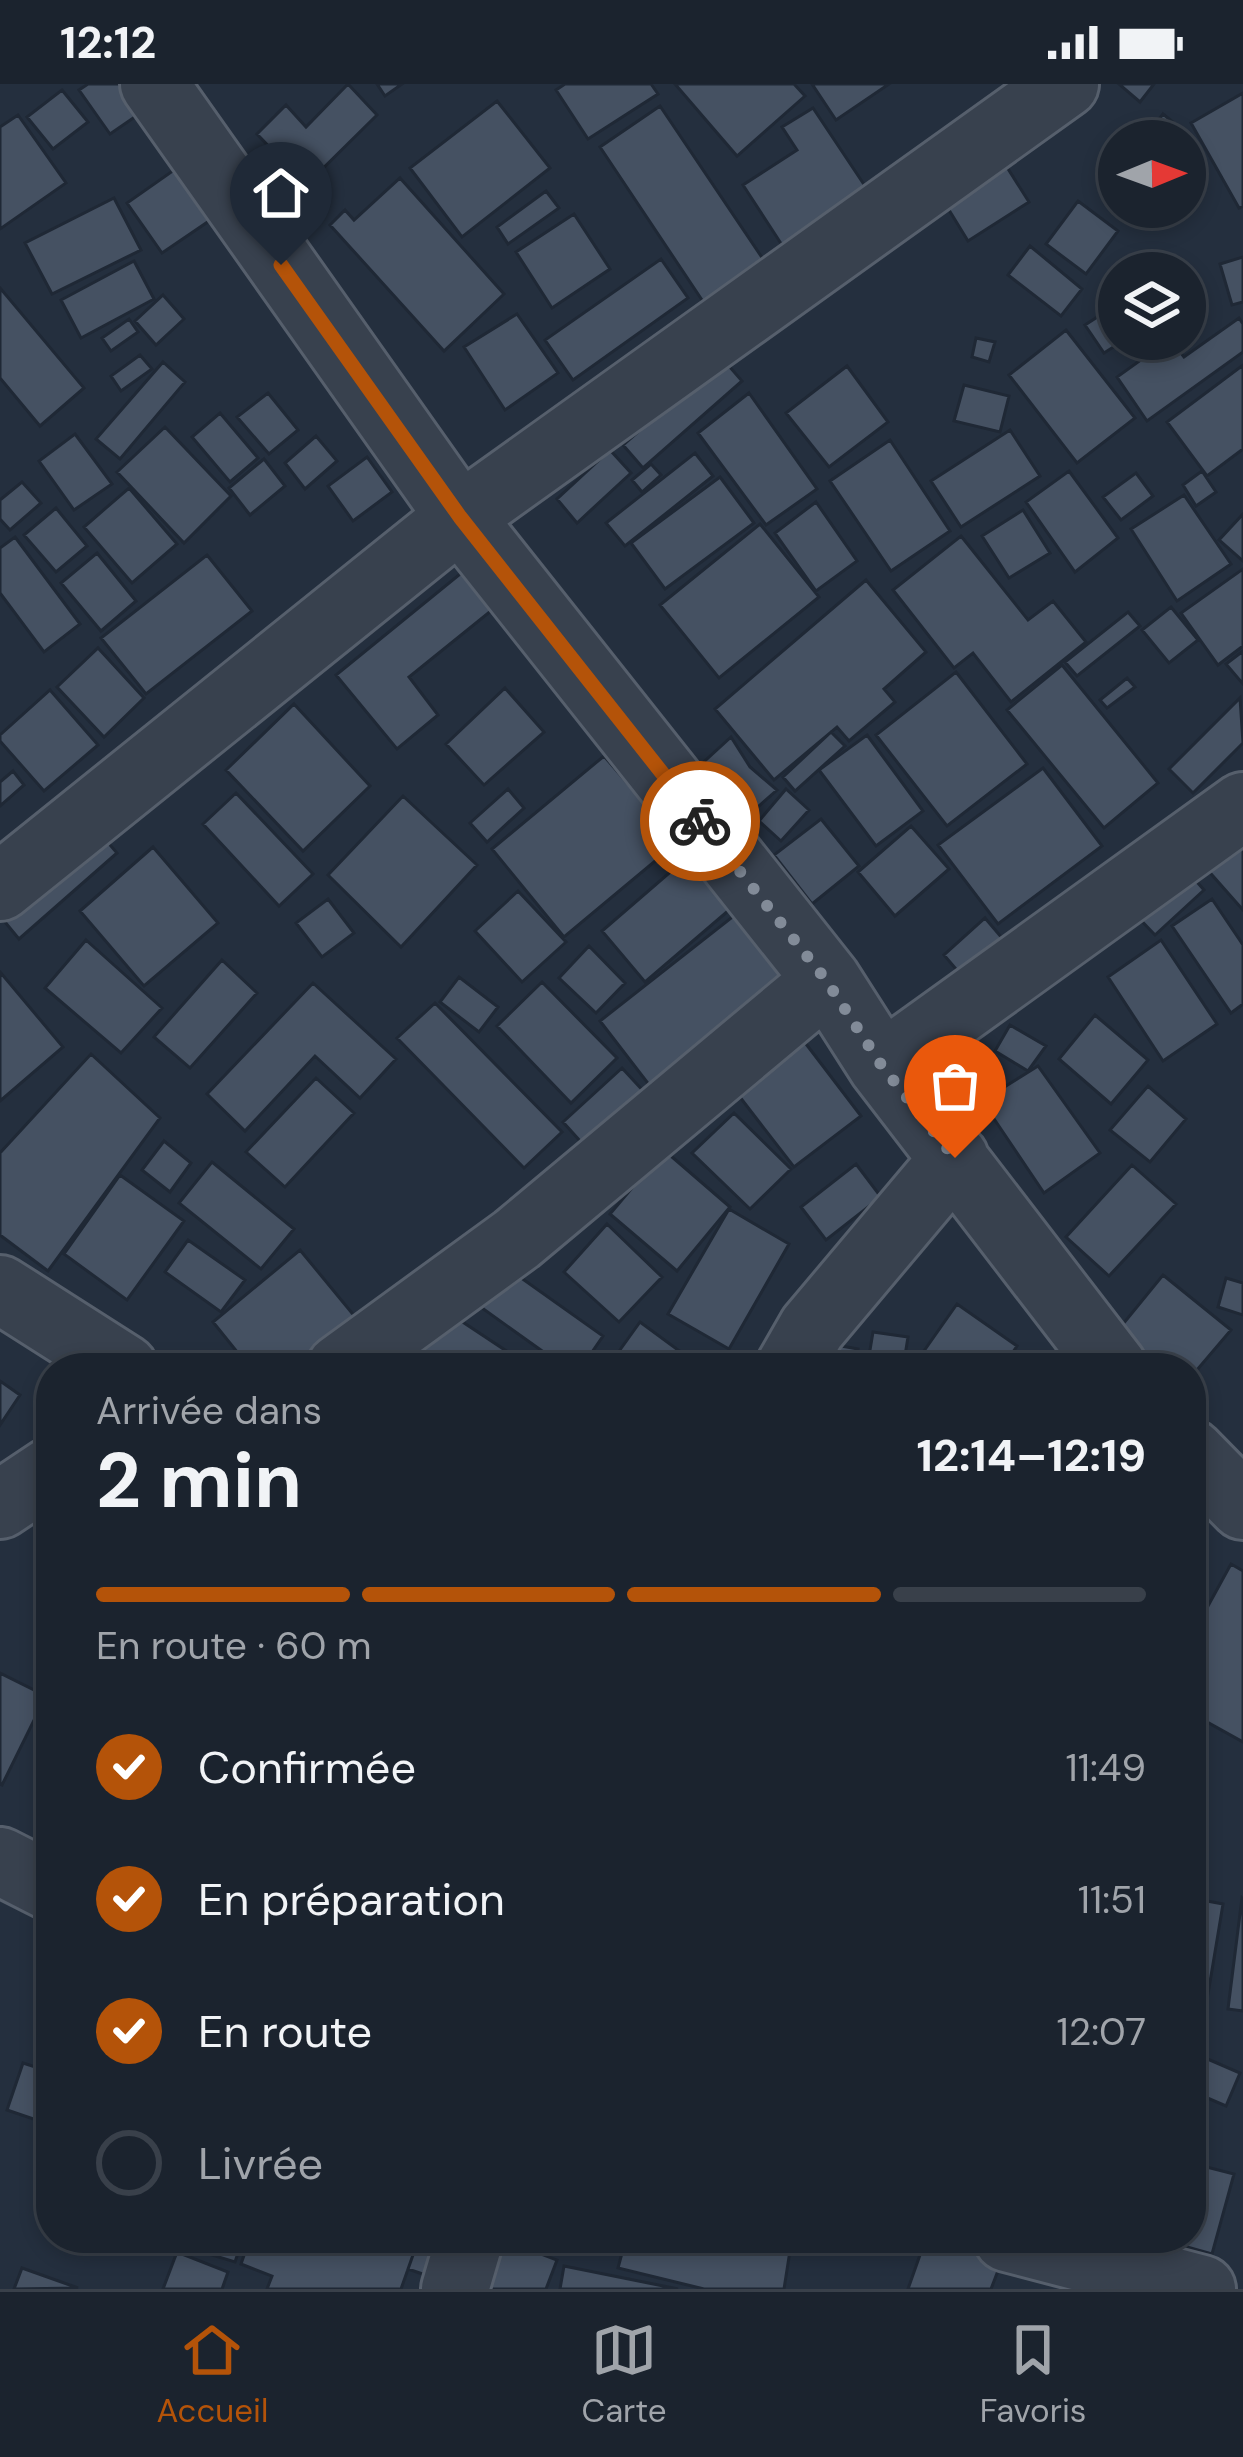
<!DOCTYPE html>
<html lang="fr">
<head>
<meta charset="utf-8">
<style>
  :root { --surface:#1b232e; --page:#282f3a; --text:#f1f3f6; --muted:#a0a4aa; --line:#39404a; --accent:#b45309 }
  body { margin:0; font-family:"DM Sans",sans-serif; background:var(--page); color:var(--text); height:100vh; display:flex; flex-direction:column; font-size:45px; white-space:nowrap }
  * { box-sizing:border-box; margin:0 }
  p { font-size:39px; color:var(--muted) }
  .icon { flex:none; width:66px; height:66px; fill:none; stroke:currentColor; stroke-width:2; stroke-linecap:round; stroke-linejoin:round }
  .map { position:relative; flex:1; overflow:hidden }
  .details { position:absolute; left:36px; top:1269px; width:1170px; height:900px; display:flex; flex-direction:column; background:var(--surface); border-radius:48px; box-shadow:0 6px 18px #0003,0 0 0 3px var(--line) }
  .details>* { flex:none }
  .needle { width:78px; rotate:89deg }
  .controls { position:absolute; left:1098px; top:36px; display:grid; gap:24px }
  .controls a { display:grid; place-items:center; width:108px; height:108px; border-radius:50%; background:var(--surface); box-shadow:0 6px 18px #0003,0 0 0 3px var(--line); font-size:60px }
  .pin { position:absolute; display:grid; place-items:center; width:102px; height:102px; color:#fff; margin:-123px -51px; border-radius:50% 50% 50% 0; rotate:-45deg; box-shadow:0 0 12px #0007 }
  .pin .icon { rotate:45deg }
  .courier { position:absolute; display:grid; place-items:center; width:120px; height:120px; margin:-60px; border:9px solid #b45309; border-radius:50%; background:#fff; color:#222; box-shadow:0 3px 15px #0007 }
  .head em { font-style:normal; font-weight:700 }
  .head div { display:flex; flex-direction:column-reverse }
  .head { display:flex; align-items:center; justify-content:space-between; height:204px; padding:0 60px }
  h1 { font-size:78px; font-weight:700; line-height:90px }
  .bar { display:grid; grid-template-columns:repeat(4,1fr); gap:18px 12px; align-content:center; height:144px; padding:0 60px }
  .bar i { height:15px; border-radius:9px; background:var(--line) }
  .bar .active { background:var(--accent) }
  .bar p { grid-column:span 4 }
  ol { padding:0 60px; list-style:none }
  li { display:flex; align-items:center; gap:36px; height:132px }
  li p { margin-inline-start:auto }
  li .icon { padding:12px; border-radius:50%; background:var(--accent); color:#fff; stroke-width:4 }
  li:last-child { color:var(--muted) }
  li i { width:66px; height:66px; border:6px solid var(--line); border-radius:50% }
  .status { display:flex; justify-content:space-between; align-items:center; height:84px; padding:0 60px; background:var(--surface); direction:ltr }
  .status svg { height:33px; fill:currentColor }
  .tabs { display:flex; justify-content:space-around; align-items:center; height:168px; border-top:3px solid var(--line); background:var(--surface); font-size:33px; color:var(--muted) }
  .tabs a { display:grid; justify-items:center; gap:6px }
  .tabs .active { color:var(--accent) }
  .map>svg:first-child { display:block }
  .building { fill:#455162; stroke:#1f2835; stroke-width:3 }
  .lines { fill:none; stroke-linecap:round; stroke-linejoin:round }
  .minor-casing { stroke:#565f6c; stroke-width:72 }
  .minor { stroke:#38414e; stroke-width:66 }
  .done { stroke:#828b98; stroke-width:12; stroke-dasharray:0 21.6 }
  .route { stroke:#b45309; stroke-width:15 }
</style>
</head>
<body>
<div class="status"><b>12:12</b><svg viewBox="0 0 49 12"><path d="M0 12V9h3v3zM5 12V6h3v6zM10 12V3h3v9zM15 12V0h3v12zM26 1h20v11H26zM47 4h2v5h-2z"/></svg></div>
<div class="map">
<svg width="1243" height="2205" viewBox="0 0 1243 2205">
  <rect width="100%" height="100%" fill="#242f3e"/>
  <path class="building" d="M 88,0 L 146,0 L 158,17 L 110,50 L 79,6 Z
    M 348,0 L 377,31 L 306,101 L 257,50 L 286,21 L 306,43 Z
    M 377,0 L 402,0 L 385,12 Z
    M 565,0 L 651,0 L 658,10 L 588,55 L 556,6 Z
    M 675,0 L 794,0 L 805,12 L 737,72 Z
    M 812,0 L 889,0 L 836,36 Z
    M 1119,0 L 1154,0 L 1140,18 Z
    M 62,6 L 88,38 L 53,65 L 27,33 Z
    M 1243,9 L 1243,122 L 1239,124 L 1191,39 Z
    M 497,17 L 550,84 L 462,153 L 410,84 Z
    M 660,22 L 765,178 L 704,219 L 600,63 Z
    M 813,24 L 867,105 L 782,161 L 743,101 L 797,66 L 782,43 Z
    M 1163,30 L 1190,52 L 1185,59 L 1142,57 Z
    M 18,31 L 66,99 L 0,145 L 0,43 Z
    M 998,69 L 1029,118 L 968,157 L 938,108 Z
    M 174,86 L 209,137 L 162,169 L 127,119 Z
    M 400,94 L 504,210 L 444,267 L 330,141 L 345,126 L 354,136 Z
    M 546,107 L 559,124 L 508,160 L 497,143 Z
    M 114,114 L 141,166 L 52,210 L 25,159 Z
    M 1078,117 L 1118,147 L 1086,190 L 1046,160 Z
    M 574,130 L 610,185 L 552,224 L 516,168 Z
    M 1030,162 L 1082,205 L 1061,232 L 1008,191 Z
    M 1243,173 L 1243,218 L 1232,221 L 1220,180 Z
    M 661,175 L 688,214 L 573,296 L 545,256 Z
    M 134,177 L 154,215 L 81,254 L 61,216 Z
    M 0,204 L 84,304 L 40,342 L 0,294 Z
    M 163,211 L 184,235 L 156,261 L 135,237 Z
    M 1119,219 L 1119,255 L 1126,255 L 1104,269 L 1085,241 Z
    M 517,230 L 558,289 L 505,326 L 464,263 Z
    M 1239,234 L 1243,240 L 1243,268 L 1147,337 L 1117,293 L 1170,255 L 1184,273 Z
    M 129,235 L 138,248 L 111,267 L 102,254 Z
    M 1066,246 L 1135,334 L 1077,379 L 1009,291 Z
    M 976,254 L 995,258 L 989,278 L 972,273 Z
    M 140,271 L 152,285 L 121,307 L 111,292 Z
    M 722,274 L 742,297 L 643,384 L 623,361 Z
    M 163,278 L 185,298 L 120,375 L 96,355 Z
    M 1243,281 L 1243,365 L 1207,392 L 1167,338 Z
    M 847,282 L 888,338 L 829,383 L 786,329 Z
    M 964,301 L 1009,312 L 1000,348 L 954,337 Z
    M 268,309 L 298,346 L 269,370 L 237,333 Z
    M 749,309 L 817,405 L 766,441 L 698,349 Z
    M 220,329 L 258,374 L 230,398 L 192,353 Z
    M 165,343 L 231,412 L 184,459 L 117,388 Z
    M 1010,346 L 1040,392 L 961,443 L 931,397 Z
    M 75,350 L 112,400 L 74,426 L 39,377 Z
    M 316,352 L 337,377 L 305,405 L 285,379 Z
    M 890,356 L 950,447 L 891,487 L 830,397 Z
    M 610,366 L 631,389 L 577,439 L 557,415 Z
    M 695,369 L 713,392 L 625,462 L 606,439 Z
    M 367,373 L 392,408 L 353,437 L 328,402 Z
    M 264,375 L 285,402 L 250,431 L 229,404 Z
    M 651,380 L 661,391 L 642,408 L 632,396 Z
    M 1069,387 L 1118,454 L 1075,488 L 1026,418 Z
    M 1202,387 L 1216,408 L 1196,422 L 1183,401 Z
    M 1136,389 L 1153,412 L 1121,436 L 1103,413 Z
    M 720,393 L 754,439 L 665,505 L 631,459 Z
    M 22,398 L 41,419 L 10,446 L 0,435 L 0,416 Z
    M 129,404 L 177,460 L 132,499 L 84,443 Z
    M 1184,411 L 1231,480 L 1177,517 L 1131,445 Z
    M 816,418 L 857,477 L 816,507 L 775,449 Z
    M 56,424 L 87,462 L 56,488 L 24,451 Z
    M 1023,426 L 1050,469 L 1009,494 L 982,452 Z
    M 1243,430 L 1243,477 L 1219,456 Z
    M 760,440 L 819,513 L 719,594 L 660,521 Z
    M 961,452 L 1028,536 L 1053,517 L 1086,558 L 1011,618 L 973,569 L 954,584 L 893,506 Z
    M 15,453 L 80,540 L 44,568 L 0,509 L 0,464 Z
    M 97,469 L 136,517 L 101,547 L 61,499 Z
    M 207,471 L 252,527 L 146,610 L 101,554 Z
    M 476,477 L 507,514 L 409,593 L 438,631 L 397,665 L 336,591 Z
    M 1243,485 L 1243,562 L 1218,581 L 1181,529 Z
    M 866,496 L 926,568 L 884,605 L 895,618 L 849,657 L 837,643 L 774,696 L 715,625 Z
    M 1171,523 L 1198,556 L 1169,579 L 1142,546 Z
    M 1128,528 L 1140,542 L 1077,592 L 1065,578 Z
    M 98,564 L 144,614 L 104,653 L 57,603 Z
    M 1243,567 L 1243,600 L 1226,580 Z
    M 1062,581 L 1158,699 L 1104,744 L 1007,626 Z
    M 956,588 L 1027,680 L 947,742 L 876,651 Z
    M 1127,594 L 1135,603 L 1107,624 L 1100,616 Z
    M 505,604 L 544,648 L 484,701 L 446,660 Z
    M 50,606 L 98,661 L 44,707 L 0,657 L 0,651 Z
    M 1240,614 L 1243,659 L 1193,709 L 1169,685 Z
    M 294,620 L 370,702 L 303,767 L 226,686 Z
    M 831,648 L 845,662 L 795,707 L 783,693 Z
    M 867,651 L 923,727 L 876,762 L 819,686 Z
    M 731,653 L 750,683 L 777,706 L 742,737 L 696,685 Z
    M 604,672 L 678,758 L 564,853 L 492,765 Z
    M 1043,684 L 1102,762 L 998,840 L 938,761 Z
    M 13,687 L 24,701 L 0,722 L 0,698 Z
    M 508,705 L 524,724 L 487,758 L 470,739 Z
    M 786,705 L 809,726 L 781,757 L 759,737 Z
    M 236,709 L 313,790 L 279,822 L 203,740 Z
    M 403,712 L 477,781 L 401,863 L 328,791 Z
    M 821,735 L 859,782 L 812,820 L 774,771 Z
    M 93,741 L 117,769 L 19,855 L 0,832 Z
    M 911,742 L 949,785 L 895,832 L 858,788 Z
    M 1243,748 L 1243,826 L 1205,783 Z
    M 153,763 L 218,839 L 144,902 L 80,827 Z
    M 698,764 L 742,815 L 645,898 L 602,847 Z
    M 1184,783 L 1204,806 L 1155,851 L 1134,829 Z
    M 518,807 L 566,858 L 522,898 L 475,847 Z
    M 759,812 L 819,891 L 660,1015 L 600,937 Z
    M 328,815 L 354,849 L 322,873 L 296,839 Z
    M 1212,815 L 1243,861 L 1243,920 L 1231,929 L 1172,842 Z
    M 985,834 L 1008,861 L 967,898 L 944,871 Z
    M 86,856 L 162,924 L 121,969 L 45,904 Z
    M 1161,856 L 1217,940 L 1163,977 L 1108,893 Z
    M 589,862 L 625,899 L 596,929 L 559,894 Z
    M 222,876 L 257,909 L 190,984 L 154,953 Z
    M 0,888 L 63,963 L 0,1017 Z
    M 459,893 L 498,923 L 479,948 L 440,918 Z
    M 542,898 L 617,974 L 571,1019 L 497,942 Z
    M 313,899 L 396,975 L 360,1014 L 315,972 L 245,1047 L 207,1010 Z
    M 435,919 L 562,1048 L 524,1084 L 397,954 Z
    M 1095,931 L 1148,976 L 1111,1020 L 1059,975 Z
    M 1010,941 L 1046,962 L 1028,987 L 995,967 Z
    M 803,956 L 861,1032 L 794,1083 L 736,1008 Z
    M 91,970 L 160,1034 L 48,1187 L 0,1151 L 0,1069 Z
    M 1038,982 L 1100,1069 L 1044,1109 L 982,1017 Z
    M 622,984 L 659,1024 L 599,1078 L 563,1038 Z
    M 316,994 L 354,1029 L 285,1103 L 246,1068 Z
    M 1148,1002 L 1186,1035 L 1150,1078 L 1110,1046 Z
    M 734,1029 L 791,1085 L 750,1125 L 692,1069 Z
    M 164,1057 L 191,1079 L 170,1108 L 142,1086 Z
    M 664,1066 L 730,1123 L 677,1187 L 610,1130 Z
    M 212,1078 L 294,1145 L 261,1185 L 179,1119 Z
    M 856,1080 L 881,1113 L 826,1156 L 801,1123 Z
    M 1132,1081 L 1176,1120 L 1109,1192 L 1066,1153 Z
    M 120,1091 L 184,1137 L 127,1216 L 64,1170 Z
    M 729,1125 L 789,1160 L 729,1265 L 668,1230 Z
    M 607,1140 L 662,1193 L 619,1238 L 564,1188 Z
    M 188,1156 L 245,1196 L 221,1228 L 165,1188 Z
    M 300,1166 L 361,1240 L 308,1284 L 250,1284 L 213,1238 Z
    M 510,1186 L 603,1252 L 581,1284 L 566,1284 L 482,1224 Z
    M 1163,1191 L 1231,1246 L 1191,1293 L 1191,1284 L 1153,1284 L 1114,1251 Z
    M 1226,1194 L 1243,1199 L 1243,1231 L 1218,1223 Z
    M 434,1219 L 526,1280 L 522,1284 L 368,1284 Z
    M 957,1220 L 1017,1262 L 1002,1284 L 912,1284 Z
    M 640,1238 L 693,1277 L 688,1284 L 607,1284 Z
    M 873,1248 L 908,1253 L 903,1284 L 867,1284 Z
    M 819,1258 L 858,1265 L 854,1284 L 816,1282 Z
    M 0,1297 L 20,1311 L 0,1341 Z
    M 1191,1376 L 1225,1405 L 1191,1446 Z
    M 1231,1480 L 1243,1487 L 1243,1658 L 1191,1629 L 1191,1553 Z
    M 0,1589 L 46,1612 L 2,1701 L 0,1700 Z
    M 1191,1645 L 1204,1652 L 1191,1679 Z
    M 1191,1814 L 1223,1820 L 1207,1916 L 1191,1914 Z
    M 1242,1814 L 1243,1815 L 1243,1927 L 1228,1925 Z
    M 1203,1973 L 1240,1989 L 1226,2022 L 1191,2007 Z
    M 23,1979 L 51,1988 L 51,2041 L 7,2026 Z
    M 1191,2079 L 1234,2090 L 1212,2170 L 1155,2154 L 1191,2154 Z
    M 156,2154 L 243,2154 L 235,2178 Z
    M 250,2154 L 419,2154 L 401,2205 L 267,2205 L 272,2192 L 241,2180 Z
    M 419,2154 L 472,2154 L 455,2201 L 408,2185 Z
    M 510,2154 L 540,2154 L 536,2164 Z
    M 559,2154 L 621,2154 L 618,2169 L 559,2158 Z
    M 626,2154 L 792,2154 L 784,2205 L 704,2205 L 618,2184 Z
    M 926,2154 L 955,2154 L 1004,2171 L 991,2205 L 908,2205 Z
    M 504,2156 L 557,2176 L 546,2205 L 485,2205 Z
    M 177,2168 L 228,2188 L 222,2205 L 163,2205 Z
    M 564,2182 L 678,2205 L 560,2205 Z
    M 22,2184 L 78,2204 L 14,2205 Z"/>
  <g class="lines">
    <g class="minor-casing">
      <path id="minor" d="M 154,0 L 460,433 L 827,896 L 882,982 L 1114,1284
        M 0,803 L 460,433 L 1065,0
        M 882,982 L 1243,722
        M 0,1205 L 124,1284
        M 340,1284 L 517,1155 L 827,896
        M 789,1284 L 812,1244 L 955,1074
        M 1191,1369 L 1243,1422
        M 0,1421 L 51,1387
        M 0,1777 L 51,1803
        M 1007,2154 L 1202,2205
        M 455,2205 L 470,2154"/>
    </g>
    <use href="#minor" class="minor"/>
  </g>
  <g class="lines">
    <path class="done" d="M 700,737 L 826,896 L 882,982 L 955,1074"/>
    <path class="route" d="M 281,181 L 460,433 L 700,737"/>
  </g>
</svg>
<div class="controls">
<a><svg class="needle" viewBox="-14 -14 28 28"><path d="M0-13l5 13h-10z" fill="#e53935"/><path d="M0 13l5-13h-10z" fill="#a0a4aa"/></svg></a>
<a><svg class="icon" aria-label="layers" viewBox="0 0 24 24"><path d="M12 4l9 5-9 5-9-5zM3 14l9 5 9-5"/></svg></a>
</div>
<div class="pin" style="left:955px;top:1074px;background:#ea580c"><svg class="icon" aria-label="bag" viewBox="0 0 24 24"><path d="M5 8h14l-1 12H6zM9 8a3 3 0 0 1 6 0"/></svg></div>
<div class="pin" style="left:281px;top:181px;background:#1f2937"><svg class="icon" aria-label="home" viewBox="0 0 24 24"><path d="M3 11l9-7 9 7M6 9v11h12V9"/></svg></div>
<div class="courier" style="left:700px;top:737px"><svg class="icon" aria-label="bike" viewBox="0 0 24 24"><circle cx="6" cy="16" r="4"/><circle cx="18" cy="16" r="4"/><path d="M6 16l4-8h5l3 8M10 8l3 8H6M13 5h3"/></svg></div>
<section class="details">
<div class="head"><div><h1>2 min</h1><p>Arrivée dans</p></div><em>12:14–12:19</em></div>
<div class="bar"><i class="active"></i><i class="active"></i><i class="active"></i><i></i><p>En route · 60 m</p></div>
<ol>
<li><svg class="icon" aria-label="check" viewBox="0 0 24 24"><path d="M5 12l5 5 9-10"/></svg>Confirmée<p>11:49</p></li>
<li><svg class="icon" aria-label="check" viewBox="0 0 24 24"><path d="M5 12l5 5 9-10"/></svg>En préparation<p>11:51</p></li>
<li><svg class="icon" aria-label="check" viewBox="0 0 24 24"><path d="M5 12l5 5 9-10"/></svg>En route<p>12:07</p></li>
<li><i></i>Livrée</li>
</ol>
</section>
</div>
<nav class="tabs">
<a class="active"><svg class="icon" aria-label="home" viewBox="0 0 24 24"><path d="M3 11l9-7 9 7M6 9v11h12V9"/></svg>Accueil</a>
<a><svg class="icon" aria-label="map" viewBox="0 0 24 24"><path d="M3 6l6-2 6 2 6-2v14l-6 2-6-2-6 2zM9 4v14M15 6v14"/></svg>Carte</a>
<a><svg class="icon" aria-label="saved" viewBox="0 0 24 24"><path d="M7 4h10v16l-5-4-5 4z"/></svg>Favoris</a>
</nav>
</body>
</html>
